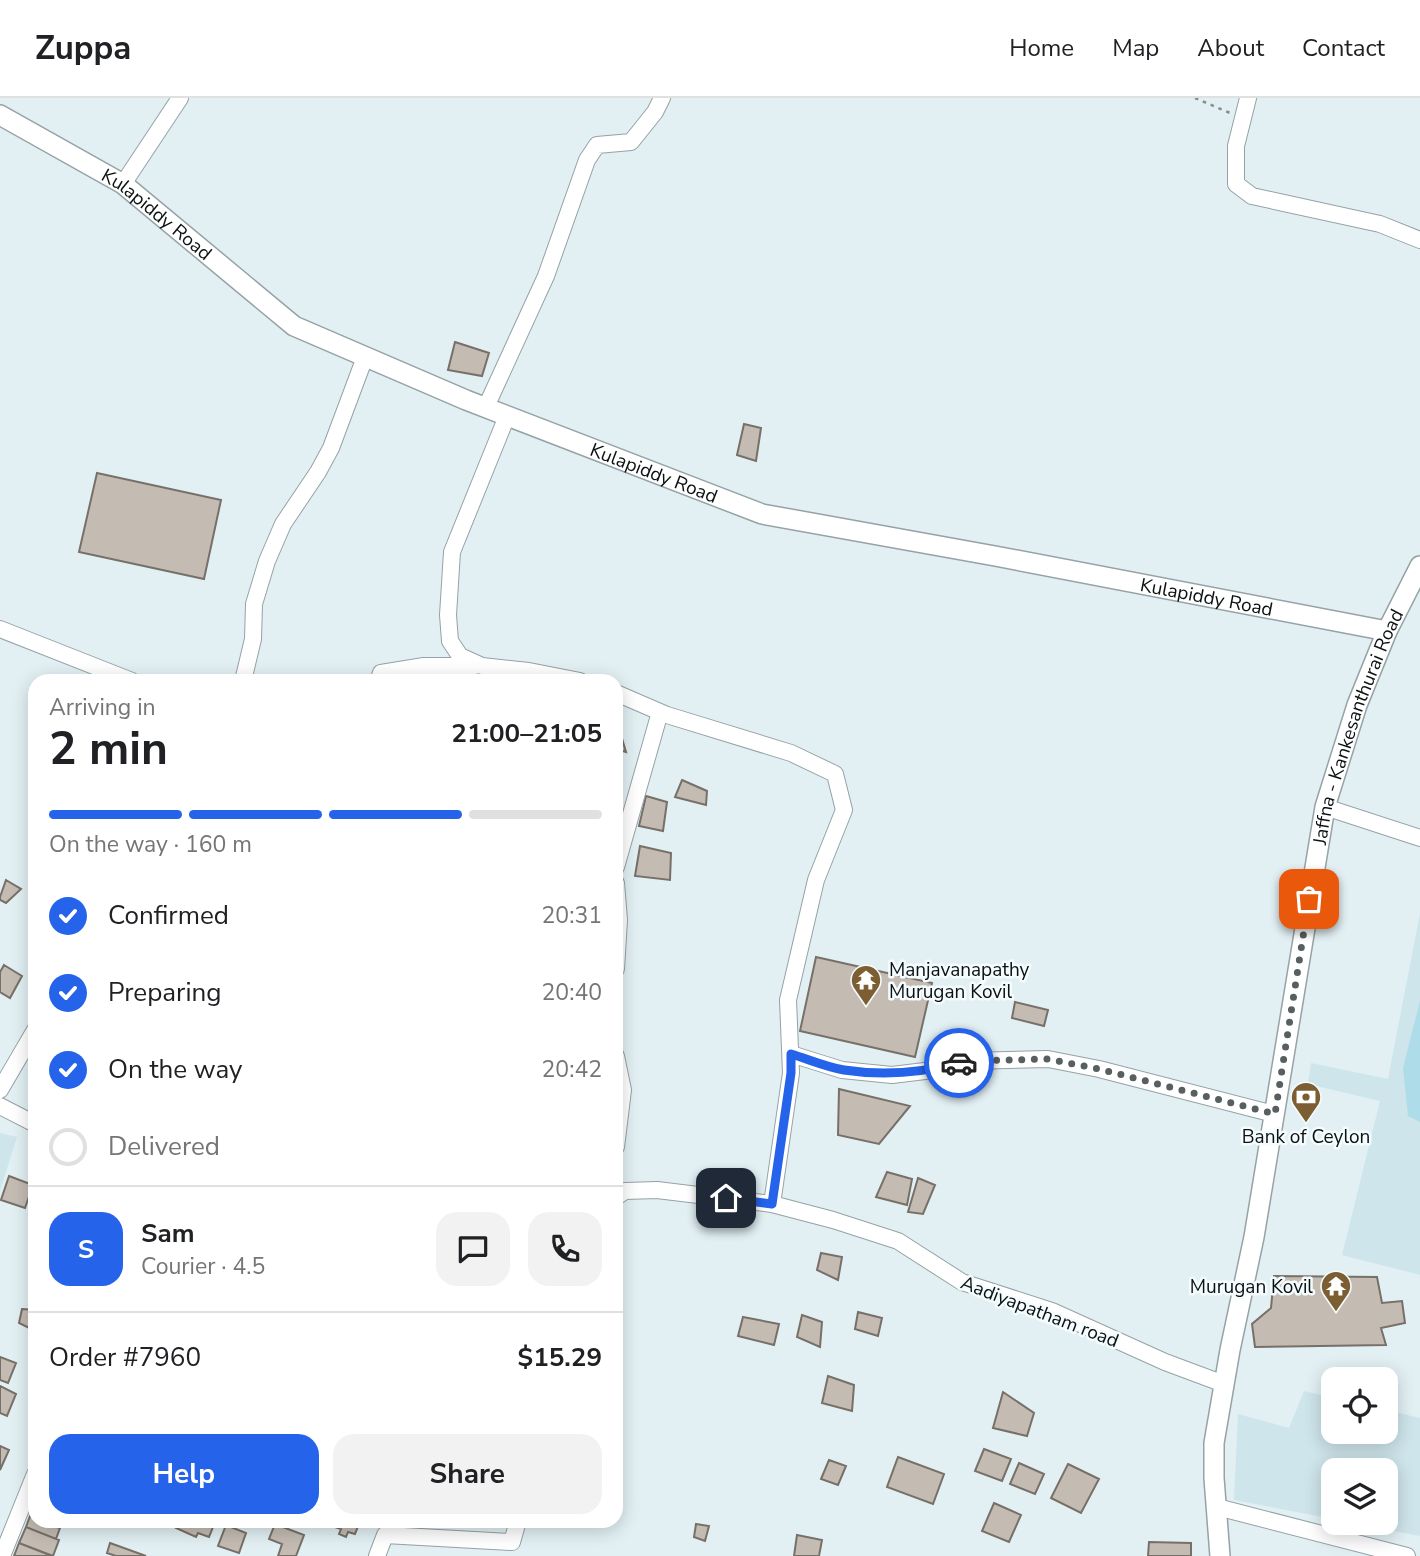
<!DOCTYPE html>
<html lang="en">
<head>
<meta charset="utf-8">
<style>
  :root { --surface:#fff; --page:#f2f2f2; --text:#202124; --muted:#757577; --line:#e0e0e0; --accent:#2563eb }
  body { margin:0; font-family:"Nunito Sans",sans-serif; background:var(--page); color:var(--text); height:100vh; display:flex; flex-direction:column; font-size:26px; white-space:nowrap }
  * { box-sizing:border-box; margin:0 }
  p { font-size:23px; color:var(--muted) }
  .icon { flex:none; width:38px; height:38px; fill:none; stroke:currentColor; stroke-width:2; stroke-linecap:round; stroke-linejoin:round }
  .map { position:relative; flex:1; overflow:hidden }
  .side { position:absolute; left:28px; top:576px; width:595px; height:854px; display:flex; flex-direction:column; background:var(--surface); border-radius:21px; box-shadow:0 4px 18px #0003 }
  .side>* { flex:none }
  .controls { position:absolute; left:1321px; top:1269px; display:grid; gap:14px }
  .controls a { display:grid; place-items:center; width:77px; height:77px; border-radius:14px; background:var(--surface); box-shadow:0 4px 18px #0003; font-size:35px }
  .pin { position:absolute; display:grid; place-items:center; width:60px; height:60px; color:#fff; margin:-30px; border-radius:14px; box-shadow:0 4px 10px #0006 }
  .courier { position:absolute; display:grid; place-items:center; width:70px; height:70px; margin:-35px; border:5px solid #2563eb; border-radius:50%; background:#fff; color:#222; box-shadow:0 2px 9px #0007 }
  .headline em { font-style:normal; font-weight:700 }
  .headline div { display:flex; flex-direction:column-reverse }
  .headline { display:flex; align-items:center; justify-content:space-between; height:119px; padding:0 21px }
  h1 { font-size:46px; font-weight:700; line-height:52px }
  .bar { display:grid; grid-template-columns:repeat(4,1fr); gap:10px 7px; align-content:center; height:84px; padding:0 21px }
  .bar i { height:9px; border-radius:5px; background:var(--line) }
  .bar .active { background:var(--accent) }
  .bar p { grid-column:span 4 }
  .line { display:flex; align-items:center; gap:18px; padding:0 21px; border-top:2px solid var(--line) }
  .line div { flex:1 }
  .round { display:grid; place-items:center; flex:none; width:74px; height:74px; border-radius:21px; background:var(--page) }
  ol { padding:0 21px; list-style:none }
  li { display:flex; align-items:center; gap:21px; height:77px }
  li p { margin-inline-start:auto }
  li .icon { padding:7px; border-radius:50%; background:var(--accent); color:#fff; stroke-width:4 }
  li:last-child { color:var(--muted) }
  li i { width:38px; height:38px; border:4px solid var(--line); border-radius:50% }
  .button { display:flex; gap:14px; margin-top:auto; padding:14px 21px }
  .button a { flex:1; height:80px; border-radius:21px; background:var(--accent); color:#fff; font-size:28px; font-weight:700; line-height:80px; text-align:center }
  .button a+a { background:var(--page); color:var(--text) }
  header { display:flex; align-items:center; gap:42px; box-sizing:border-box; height:98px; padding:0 35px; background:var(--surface); border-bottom:2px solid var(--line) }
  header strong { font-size:33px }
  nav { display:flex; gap:38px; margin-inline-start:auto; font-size:24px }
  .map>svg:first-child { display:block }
  .built { fill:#cee5eb }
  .green { fill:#afdce9 }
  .building { fill:#c4bcb3; stroke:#777068; stroke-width:2 }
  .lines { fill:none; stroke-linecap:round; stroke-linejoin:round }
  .minor-casing { stroke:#95a2a6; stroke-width:18 }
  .major-casing { stroke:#95a2a6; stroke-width:22 }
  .path { stroke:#848e91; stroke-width:2.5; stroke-dasharray:3.5 5; stroke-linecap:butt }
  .minor { stroke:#fff; stroke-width:16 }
  .major { stroke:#fff; stroke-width:19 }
  .done { stroke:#575f61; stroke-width:7; stroke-dasharray:0 12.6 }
  .route { stroke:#2563eb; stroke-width:9 }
  .labels { text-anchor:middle; stroke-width:5; stroke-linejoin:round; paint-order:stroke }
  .street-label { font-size:19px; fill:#0c1112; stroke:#f4fcfe }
  .poi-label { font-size:19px; fill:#0c1112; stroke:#f4fcfe; text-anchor:start }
</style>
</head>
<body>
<header>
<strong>Zuppa</strong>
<nav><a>Home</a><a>Map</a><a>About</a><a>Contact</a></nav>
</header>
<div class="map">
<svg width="1420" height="1458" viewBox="0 0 1420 1458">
  <rect width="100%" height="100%" fill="#e2f0f4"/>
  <path class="built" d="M 1420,815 L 1420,1177 L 1342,1157 L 1380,1003 L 1308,986 L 1311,965 L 1388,981 Z
    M 0,1035 L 17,1039 L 0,1093 Z
    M 1304,1293 L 1333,1300 L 1334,1334 L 1386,1334 L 1386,1312 L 1420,1320 L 1420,1438 L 1351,1425 L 1386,1424 L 1386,1372 L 1334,1372 L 1333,1421 L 1234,1402 L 1238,1316 L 1289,1330 Z"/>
  <path class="green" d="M 1420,903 L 1420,1024 L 1408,1018 L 1403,970 Z"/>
  <path class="building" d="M 455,244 L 489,255 L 482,278 L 448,272 Z
    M 744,326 L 761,330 L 756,363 L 737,357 Z
    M 97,375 L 221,402 L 204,481 L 79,454 Z
    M 616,636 L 621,637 L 626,654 L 616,651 Z
    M 682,682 L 707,693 L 706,707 L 675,699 Z
    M 646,698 L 667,704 L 663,733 L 639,728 Z
    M 640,748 L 671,755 L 670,782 L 635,778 Z
    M 6,782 L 21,791 L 6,805 L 0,802 L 0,799 Z
    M 816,859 L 932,885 L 915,959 L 800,933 Z
    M 4,867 L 22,878 L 10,900 L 0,894 L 0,874 Z
    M 1015,904 L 1048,912 L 1044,928 L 1012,920 Z
    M 839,991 L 910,1008 L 879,1046 L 838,1037 Z
    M 887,1074 L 912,1081 L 907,1107 L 876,1099 Z
    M 9,1078 L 33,1087 L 25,1110 L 1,1102 Z
    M 918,1080 L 935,1087 L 923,1116 L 908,1114 Z
    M 821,1155 L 842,1159 L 838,1182 L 817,1172 Z
    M 1274,1178 L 1377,1179 L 1382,1205 L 1402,1203 L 1405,1225 L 1381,1230 L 1386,1247 L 1255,1249 L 1252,1226 L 1271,1210 Z
    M 22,1211 L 35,1212 L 35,1233 L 19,1225 Z
    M 858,1214 L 882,1220 L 878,1238 L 855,1231 Z
    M 802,1217 L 822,1224 L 820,1249 L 797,1239 Z
    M 743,1219 L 779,1226 L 774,1247 L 738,1238 Z
    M 0,1259 L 16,1265 L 8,1285 L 0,1282 Z
    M 828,1278 L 854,1287 L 852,1313 L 822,1305 Z
    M 0,1288 L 16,1296 L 7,1318 L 0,1315 Z
    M 1003,1294 L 1034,1315 L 1027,1338 L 993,1330 Z
    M 0,1348 L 9,1352 L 0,1372 Z
    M 984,1351 L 1011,1361 L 1002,1383 L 975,1373 Z
    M 898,1359 L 944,1376 L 933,1406 L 887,1389 Z
    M 829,1362 L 846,1368 L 838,1387 L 821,1381 Z
    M 1019,1365 L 1044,1376 L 1035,1396 L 1010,1386 Z
    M 1068,1366 L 1099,1381 L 1081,1415 L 1051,1400 Z
    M 994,1405 L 1021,1417 L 1009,1444 L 982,1433 Z
    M 30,1418 L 35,1420 L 35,1423 L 60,1430 L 56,1441 L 26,1429 Z
    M 179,1423 L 213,1423 L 215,1424 L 209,1439 L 198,1435 L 196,1439 L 176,1430 Z
    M 333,1423 L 360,1423 L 355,1436 L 348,1434 L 346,1439 L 339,1436 L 341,1431 L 332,1428 Z
    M 275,1426 L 304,1437 L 296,1458 L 278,1458 L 282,1446 L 269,1441 Z
    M 696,1426 L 709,1428 L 705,1443 L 694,1439 Z
    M 226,1427 L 246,1435 L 239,1455 L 218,1448 Z
    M 26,1429 L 59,1442 L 53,1458 L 19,1445 Z
    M 797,1437 L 822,1442 L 819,1458 L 794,1458 Z
    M 1149,1444 L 1191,1445 L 1191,1458 L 1148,1458 Z
    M 19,1445 L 52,1458 L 14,1458 Z
    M 110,1445 L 146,1458 L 116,1458 L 107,1455 Z"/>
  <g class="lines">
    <g class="minor-casing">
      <path id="minor" d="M 1248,0 L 1236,48 L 1236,86 L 1252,98 L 1380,126 L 1420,142
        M 123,86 L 180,0
        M 486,309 L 546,178 L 587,62 L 597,47 L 631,44 L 655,14 L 662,0
        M 507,318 L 452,454 L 448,517 L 450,543 L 460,558 L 482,568 L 529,573 L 580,583
        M 0,531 L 132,583
        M 243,583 L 253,541 L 254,506 L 267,463 L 283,426 L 318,374 L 331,350 L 365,259
        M 378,583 L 381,575 L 424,568 L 475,568
        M 616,595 L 667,617 L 791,655 L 835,676 L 844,712 L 816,782 L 788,902 L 791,975 L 772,1106
        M 1325,709 L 1420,740
        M 616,769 L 660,614
        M 616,785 L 619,822 L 616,871
        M 791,956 L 842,972 L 892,977 L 933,972 L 968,963 L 1048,961 L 1099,971 L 1274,1016
        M 616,958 L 623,992 L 616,1049
        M 0,992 L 35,932
        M 0,1008 L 35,1026
        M 616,1099 L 625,1093 L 657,1092 L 772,1106 L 833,1122 L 898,1143 L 962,1184 L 1052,1213 L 1165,1264 L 1224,1286
        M 1217,1409 L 1407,1458
        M 2,1458 L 35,1376
        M 377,1458 L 385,1437 L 512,1444 L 518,1423"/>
    </g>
    <g class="major-casing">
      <g id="major">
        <path id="s1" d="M 0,17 L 123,86 L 294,228 L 466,302 L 762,416 L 995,458 L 1387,533"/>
        <path id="s2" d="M 1220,1458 L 1214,1380 L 1214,1345 L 1230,1252 L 1254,1139 L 1325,709 L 1357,607 L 1387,533 L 1420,468"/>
      </g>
    </g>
    <path class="path" d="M 1195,0 L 1230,15"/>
    <use href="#minor" class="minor"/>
    <use href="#major" class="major"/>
  </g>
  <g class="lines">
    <path class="done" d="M 959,965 L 968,963 L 1048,961 L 1099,971 L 1275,1016 L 1309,801"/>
    <path class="route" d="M 726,1100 L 772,1106 L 791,975 L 791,956 C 808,961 826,969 844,972 C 883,978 921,975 959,965"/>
  </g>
  <defs>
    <g id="temple-pin" transform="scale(1.575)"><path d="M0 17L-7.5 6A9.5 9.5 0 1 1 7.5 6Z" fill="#7c5e32" stroke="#f4fcfe"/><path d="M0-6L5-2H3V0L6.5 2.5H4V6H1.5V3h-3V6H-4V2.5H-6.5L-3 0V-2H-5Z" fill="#fff"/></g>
    <g id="bank-pin" transform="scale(1.575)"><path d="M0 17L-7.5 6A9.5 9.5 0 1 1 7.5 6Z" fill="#7c5e32" stroke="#f4fcfe"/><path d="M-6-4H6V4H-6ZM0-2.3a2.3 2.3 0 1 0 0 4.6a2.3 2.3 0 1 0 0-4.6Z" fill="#fff"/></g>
  </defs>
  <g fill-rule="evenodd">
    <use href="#temple-pin" x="866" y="882"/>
    <use href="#bank-pin" x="1306" y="999"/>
    <use href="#temple-pin" x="1336" y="1188"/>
  </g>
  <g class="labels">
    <g class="street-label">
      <text dy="7" stroke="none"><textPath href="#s1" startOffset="186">Kulapiddy Road</textPath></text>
      <text dy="7" stroke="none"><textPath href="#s1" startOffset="752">Kulapiddy Road</textPath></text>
      <text dy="7" stroke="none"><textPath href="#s1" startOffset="1320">Kulapiddy Road</textPath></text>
      <text dy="7" stroke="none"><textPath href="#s2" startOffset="845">Jaffna - Kankesanthurai Road</textPath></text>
      <text transform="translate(1040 1213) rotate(21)" y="7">Aadiyapatham road</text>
    </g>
    <g class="poi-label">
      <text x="889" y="878">Manjavanapathy<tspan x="889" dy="22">Murugan Kovil</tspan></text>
      <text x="1306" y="1045" text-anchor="middle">Bank of Ceylon</text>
      <text x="1313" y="1195" text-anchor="end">Murugan Kovil</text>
    </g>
  </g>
</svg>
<div class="controls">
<a><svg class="icon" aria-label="locate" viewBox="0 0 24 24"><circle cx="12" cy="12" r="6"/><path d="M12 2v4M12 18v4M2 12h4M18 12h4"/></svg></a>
<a><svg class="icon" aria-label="layers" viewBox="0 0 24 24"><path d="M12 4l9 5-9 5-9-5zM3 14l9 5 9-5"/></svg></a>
</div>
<div class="pin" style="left:1309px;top:801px;background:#ea580c"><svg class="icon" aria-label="bag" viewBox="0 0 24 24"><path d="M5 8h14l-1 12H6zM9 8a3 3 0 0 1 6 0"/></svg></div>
<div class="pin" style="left:726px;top:1100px;background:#1f2937"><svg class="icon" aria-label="home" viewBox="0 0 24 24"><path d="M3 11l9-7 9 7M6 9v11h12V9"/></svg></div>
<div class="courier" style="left:959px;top:965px"><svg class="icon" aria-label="car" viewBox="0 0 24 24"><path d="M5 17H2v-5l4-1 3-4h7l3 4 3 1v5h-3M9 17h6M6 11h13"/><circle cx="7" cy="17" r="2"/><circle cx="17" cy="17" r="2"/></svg></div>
<section class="side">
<div class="headline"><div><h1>2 min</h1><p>Arriving in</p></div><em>21:00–21:05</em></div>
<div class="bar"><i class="active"></i><i class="active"></i><i class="active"></i><i></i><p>On the way · 160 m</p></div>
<ol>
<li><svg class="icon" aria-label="check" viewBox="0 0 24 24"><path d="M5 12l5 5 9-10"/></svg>Confirmed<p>20:31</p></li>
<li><svg class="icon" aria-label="check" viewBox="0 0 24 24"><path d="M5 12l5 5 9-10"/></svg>Preparing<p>20:40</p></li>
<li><svg class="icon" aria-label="check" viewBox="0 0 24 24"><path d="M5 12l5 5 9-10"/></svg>On the way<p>20:42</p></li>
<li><i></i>Delivered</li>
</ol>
<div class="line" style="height:126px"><b class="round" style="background:var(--accent);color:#fff">S</b><div><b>Sam</b><p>Courier · 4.5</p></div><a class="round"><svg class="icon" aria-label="chat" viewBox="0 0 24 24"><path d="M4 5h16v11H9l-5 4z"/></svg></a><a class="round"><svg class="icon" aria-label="phone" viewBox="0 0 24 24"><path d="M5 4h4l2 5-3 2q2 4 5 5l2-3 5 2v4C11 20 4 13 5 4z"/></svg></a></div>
<div class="line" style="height:91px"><div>Order #7960</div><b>$15.29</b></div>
<div class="button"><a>Help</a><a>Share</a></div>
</section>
</div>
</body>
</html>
